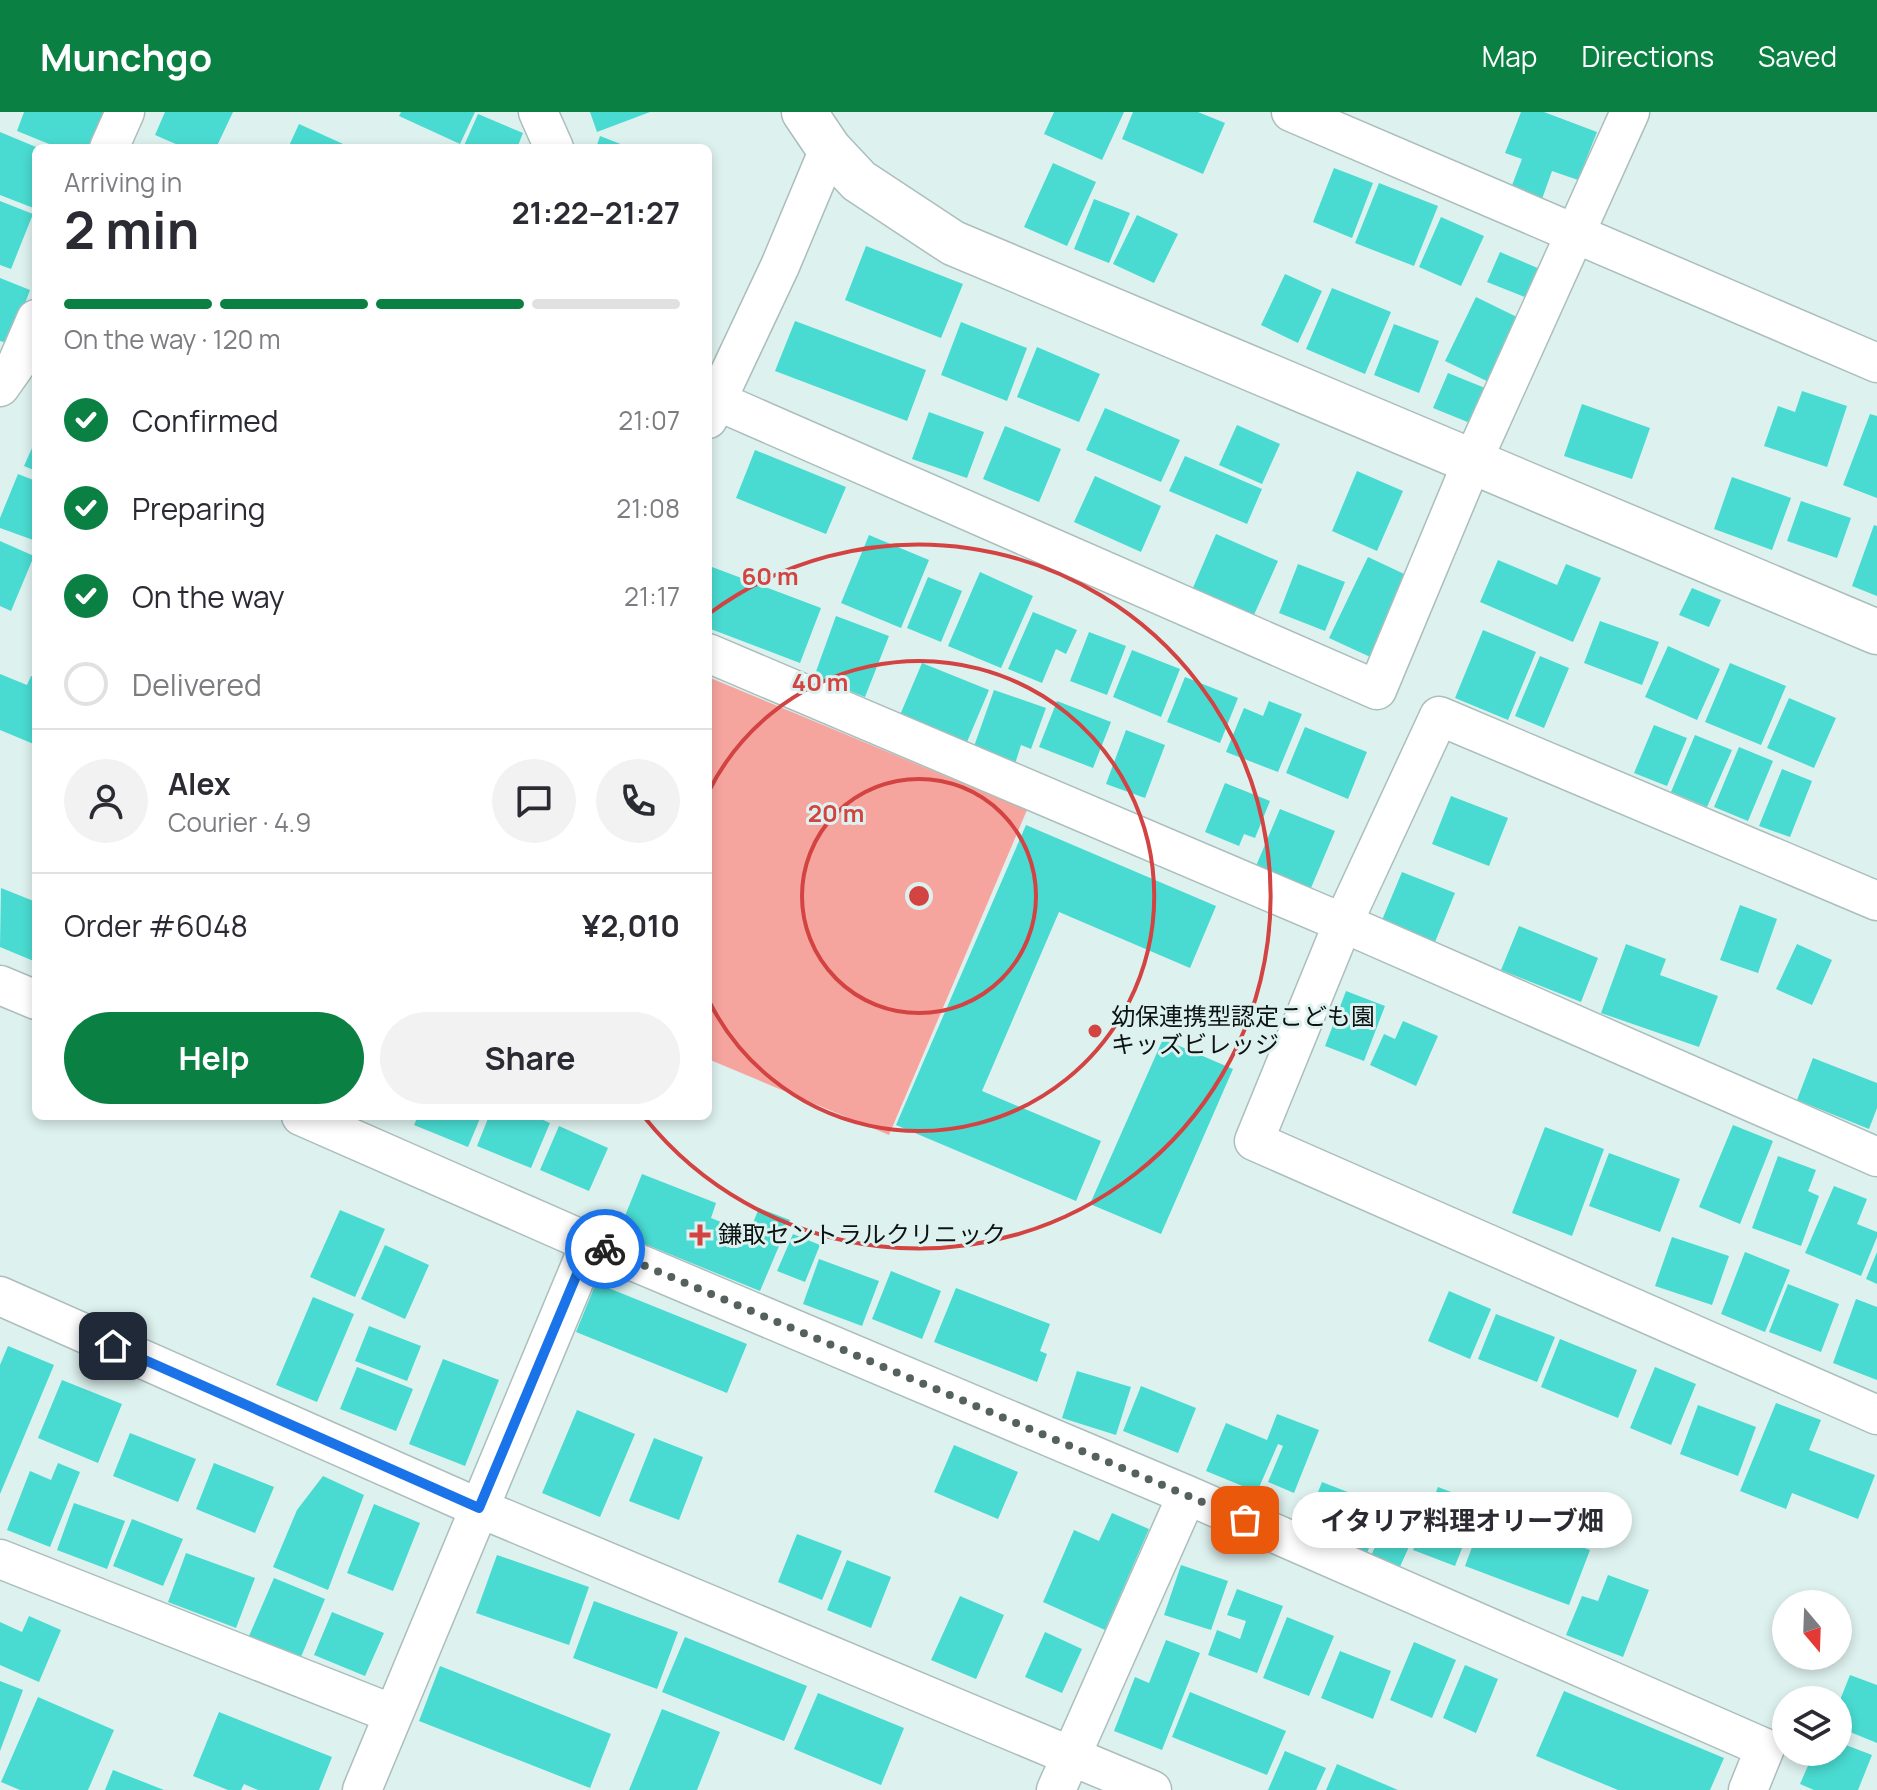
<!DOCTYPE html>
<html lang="en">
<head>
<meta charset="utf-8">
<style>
  :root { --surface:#fff; --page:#f2f2f3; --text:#2b2b33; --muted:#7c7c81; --line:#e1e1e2; --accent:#0b8043 }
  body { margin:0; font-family:Manrope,"Noto Sans JP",sans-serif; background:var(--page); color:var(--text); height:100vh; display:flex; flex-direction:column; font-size:30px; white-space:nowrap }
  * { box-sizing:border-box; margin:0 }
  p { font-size:26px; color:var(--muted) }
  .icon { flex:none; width:44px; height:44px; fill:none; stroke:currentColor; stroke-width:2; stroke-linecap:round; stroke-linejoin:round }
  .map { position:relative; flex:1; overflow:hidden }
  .side { position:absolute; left:32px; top:32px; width:680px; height:976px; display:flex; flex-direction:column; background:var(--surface); border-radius:12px; box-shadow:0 4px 12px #0003 }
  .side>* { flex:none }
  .needle { width:52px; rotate:161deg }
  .fabs { position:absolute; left:1772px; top:1478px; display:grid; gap:16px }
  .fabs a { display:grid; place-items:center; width:80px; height:80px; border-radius:50%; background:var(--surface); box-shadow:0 4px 12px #0003; font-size:40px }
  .pin { position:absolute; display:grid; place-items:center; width:68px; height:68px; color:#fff; margin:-34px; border-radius:16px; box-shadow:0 4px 12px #0006 }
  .courier { position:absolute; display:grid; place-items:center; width:80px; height:80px; margin:-40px; border:6px solid #1a73e8; border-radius:50%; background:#fff; color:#222; box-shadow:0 2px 10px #0007 }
  .bubble { position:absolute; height:56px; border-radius:28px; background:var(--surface); box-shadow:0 4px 12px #0003; font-size:26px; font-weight:700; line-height:56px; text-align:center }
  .headline em { font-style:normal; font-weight:700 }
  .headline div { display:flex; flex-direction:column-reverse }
  .headline { display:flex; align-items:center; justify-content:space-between; height:136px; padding:0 32px }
  h1 { font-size:52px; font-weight:700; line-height:60px }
  .bar { display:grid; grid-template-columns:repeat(4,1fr); gap:12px 8px; align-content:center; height:96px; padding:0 32px }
  .bar i { height:10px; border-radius:6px; background:var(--line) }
  .bar .on { background:var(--accent) }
  .bar p { grid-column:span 4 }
  .line { display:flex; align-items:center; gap:20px; padding:0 32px; border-top:2px solid var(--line) }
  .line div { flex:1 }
  .round { display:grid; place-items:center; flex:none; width:84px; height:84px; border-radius:42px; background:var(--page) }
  ol { padding:0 32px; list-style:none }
  li { display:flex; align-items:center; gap:24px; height:88px }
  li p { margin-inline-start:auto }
  li .icon { padding:8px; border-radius:50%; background:var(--accent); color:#fff; stroke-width:4 }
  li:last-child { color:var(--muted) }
  li i { width:44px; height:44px; border:4px solid var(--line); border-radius:50% }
  .action { display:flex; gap:16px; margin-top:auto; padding:16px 32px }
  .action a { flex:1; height:92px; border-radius:48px; background:var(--accent); color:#fff; font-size:32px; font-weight:700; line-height:92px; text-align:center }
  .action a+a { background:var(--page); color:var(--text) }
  header { display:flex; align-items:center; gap:48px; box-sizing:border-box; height:112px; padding:0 40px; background:var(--accent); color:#fff }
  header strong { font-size:38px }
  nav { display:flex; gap:44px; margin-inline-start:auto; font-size:28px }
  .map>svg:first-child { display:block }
  .green { fill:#f6a59e }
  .building { fill:#49dbd1 }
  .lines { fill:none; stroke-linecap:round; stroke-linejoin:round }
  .minor-casing { stroke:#abbebc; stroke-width:41 }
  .tertiary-casing { stroke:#abbebc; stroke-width:47 }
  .minor { stroke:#fff; stroke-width:38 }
  .tertiary { stroke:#fff; stroke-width:44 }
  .done { stroke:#55615f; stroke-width:8; stroke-dasharray:0 14.4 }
  .route { stroke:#1a73e8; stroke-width:10 }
  .ring { fill:none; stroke:#d24342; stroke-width:4 }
  .poi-dot { fill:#d24342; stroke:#ddf1ef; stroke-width:3 }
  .labels { text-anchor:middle; stroke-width:6; stroke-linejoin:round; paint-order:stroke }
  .poi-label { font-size:24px; fill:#0c1312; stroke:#ddf1ef; text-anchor:start }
  .centre { fill:#d24342; stroke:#ddf1ef; stroke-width:4 }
  .ring-label { font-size:24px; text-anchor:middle; font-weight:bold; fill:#d24342; stroke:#ddf1ef; stroke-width:6; stroke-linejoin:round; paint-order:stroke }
</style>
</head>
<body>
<header>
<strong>Munchgo</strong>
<nav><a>Map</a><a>Directions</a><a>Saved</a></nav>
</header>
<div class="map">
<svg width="1877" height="1678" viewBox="0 0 1877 1678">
  <rect width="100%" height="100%" fill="#ddf1ef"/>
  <path class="green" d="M 708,565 L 1027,698 L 889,1023 L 708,947 Z"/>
  <path class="building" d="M 24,0 L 106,0 L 92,36 L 59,36 L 17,19 Z
    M 165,0 L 233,0 L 216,36 L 185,36 L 155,23 Z
    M 401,0 L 475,0 L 460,32 L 399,4 Z
    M 590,0 L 650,0 L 597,20 Z
    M 1054,0 L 1124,0 L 1102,48 L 1044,22 Z
    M 1133,0 L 1198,0 L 1225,11 L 1203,62 L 1122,27 Z
    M 1521,0 L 1544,0 L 1597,20 L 1578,68 L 1552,59 L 1542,87 L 1511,76 L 1522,47 L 1505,41 Z
    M 478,2 L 523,21 L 517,36 L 463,36 Z
    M 299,12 L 352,36 L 288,36 Z
    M 0,20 L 36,35 L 36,97 L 0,83 Z
    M 600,24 L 631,36 L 596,36 Z
    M 1053,51 L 1096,70 L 1067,134 L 1024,115 Z
    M 1334,56 L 1373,71 L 1352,126 L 1313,110 Z
    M 1379,71 L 1438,94 L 1414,154 L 1355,131 Z
    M 1094,87 L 1130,101 L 1109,151 L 1074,137 Z
    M 0,89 L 33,102 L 11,157 L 0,153 Z
    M 1137,103 L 1178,122 L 1154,171 L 1113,152 Z
    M 1441,105 L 1484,124 L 1461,174 L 1419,155 Z
    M 866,134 L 963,172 L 941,226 L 845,188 Z
    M 1500,140 L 1540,157 L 1527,186 L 1487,170 Z
    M 1285,162 L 1322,179 L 1298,231 L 1261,213 Z
    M 0,166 L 30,178 L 10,232 L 0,229 Z
    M 1332,176 L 1391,200 L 1365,262 L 1306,237 Z
    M 1476,185 L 1523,208 L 1493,272 L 1445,249 Z
    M 795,209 L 926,258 L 907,309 L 775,259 Z
    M 961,210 L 1027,236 L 1007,289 L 941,263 Z
    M 1394,212 L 1439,229 L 1419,281 L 1374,263 Z
    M 1037,235 L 1100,262 L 1079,310 L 1017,285 Z
    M 1448,261 L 1485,276 L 1470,311 L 1433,296 Z
    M 1802,279 L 1847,294 L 1827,355 L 1764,334 L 1778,294 L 1795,300 Z
    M 1582,292 L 1650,316 L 1632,367 L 1564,344 Z
    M 1105,296 L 1180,328 L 1161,370 L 1086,338 Z
    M 929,300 L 984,320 L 967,366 L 912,347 Z
    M 1870,302 L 1877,304 L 1877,386 L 1843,373 Z
    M 1237,313 L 1280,332 L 1262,372 L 1219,353 Z
    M 1005,314 L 1061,337 L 1039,390 L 983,367 Z
    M 36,327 L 36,359 L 24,354 Z
    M 755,338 L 846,375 L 826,422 L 736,386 Z
    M 1185,344 L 1262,377 L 1247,412 L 1169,379 Z
    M 1357,359 L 1403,379 L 1377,439 L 1332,419 Z
    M 18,362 L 36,369 L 36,429 L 0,416 L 0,406 Z
    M 1095,364 L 1161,394 L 1141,440 L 1074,410 Z
    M 1732,365 L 1791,386 L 1772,438 L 1714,417 Z
    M 1801,389 L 1851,406 L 1837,446 L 1787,429 Z
    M 1874,413 L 1877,414 L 1877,484 L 1852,474 Z
    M 1216,422 L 1278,449 L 1253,505 L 1192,478 Z
    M 869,423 L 929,448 L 901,516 L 841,491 Z
    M 0,429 L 34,444 L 11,499 L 0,494 Z
    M 1368,445 L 1417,468 L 1379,549 L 1329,526 Z
    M 1498,448 L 1557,473 L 1566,452 L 1601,466 L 1573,530 L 1480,490 Z
    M 1298,452 L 1345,470 L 1325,519 L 1279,501 Z
    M 712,455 L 821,496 L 800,551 L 708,516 L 708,466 Z
    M 980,460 L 1033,484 L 1001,556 L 948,534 Z
    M 928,465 L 962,479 L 941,530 L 907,516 Z
    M 1692,476 L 1721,488 L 1709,515 L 1679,503 Z
    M 1033,500 L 1077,518 L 1066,542 L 1056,537 L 1042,571 L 1008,557 Z
    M 836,504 L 889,524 L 865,585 L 814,565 Z
    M 1600,509 L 1659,530 L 1642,573 L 1584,551 Z
    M 1483,518 L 1536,540 L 1508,608 L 1455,586 Z
    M 1089,520 L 1126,534 L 1107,583 L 1070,569 Z
    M 1668,534 L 1720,557 L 1697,608 L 1645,585 Z
    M 1132,538 L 1180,557 L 1161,605 L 1113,585 Z
    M 1540,544 L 1569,556 L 1544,616 L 1515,604 Z
    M 922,551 L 989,578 L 967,630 L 900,603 Z
    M 1730,551 L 1786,574 L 1761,633 L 1705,610 Z
    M 0,562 L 27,573 L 31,564 L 36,566 L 36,633 L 0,618 Z
    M 1185,565 L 1238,586 L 1220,631 L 1167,610 Z
    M 994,578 L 1046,596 L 1031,637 L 1021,633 L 1014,655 L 972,640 Z
    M 1789,586 L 1836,606 L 1814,656 L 1767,636 Z
    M 1057,589 L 1111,610 L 1093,656 L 1039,635 Z
    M 1269,589 L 1302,602 L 1278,660 L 1226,640 L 1244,596 L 1263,604 Z
    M 1654,613 L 1687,626 L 1667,674 L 1634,661 Z
    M 1305,615 L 1367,640 L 1348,687 L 1286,661 Z
    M 1126,618 L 1165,633 L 1145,686 L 1106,672 Z
    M 1695,623 L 1732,638 L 1707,695 L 1671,680 Z
    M 1739,635 L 1773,649 L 1748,709 L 1714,695 Z
    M 1782,657 L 1812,669 L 1790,725 L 1759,714 Z
    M 1225,671 L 1270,689 L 1255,726 L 1244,722 L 1239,734 L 1205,720 Z
    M 1451,684 L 1508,706 L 1489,754 L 1432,732 Z
    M 1280,697 L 1335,719 L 1311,776 L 1256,754 Z
    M 1026,713 L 1216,794 L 1190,856 L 1059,800 L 982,979 L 1101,1029 L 1076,1089 L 896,1013 Z
    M 1402,760 L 1455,781 L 1435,830 L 1382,808 Z
    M 1,776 L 36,790 L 36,850 L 0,835 Z
    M 1740,793 L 1777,807 L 1758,861 L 1720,848 Z
    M 1519,814 L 1598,846 L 1581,890 L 1501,858 Z
    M 1626,832 L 1666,847 L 1660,863 L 1718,884 L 1699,935 L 1601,901 Z
    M 1797,832 L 1832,848 L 1812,893 L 1776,877 Z
    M 1346,879 L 1385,894 L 1364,949 L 1325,934 Z
    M 1403,909 L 1438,924 L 1416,974 L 1370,953 L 1384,922 L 1395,927 Z
    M 1163,927 L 1233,957 L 1161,1122 L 1090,1092 Z
    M 1813,946 L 1877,971 L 1877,996 L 1869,1017 L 1797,988 Z
    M 418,1004 L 481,1004 L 468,1035 L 414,1013 Z
    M 489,1004 L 534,1004 L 550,1011 L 531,1056 L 477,1034 Z
    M 1733,1013 L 1773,1029 L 1740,1112 L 1699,1095 Z
    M 559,1014 L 608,1036 L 589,1079 L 540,1058 Z
    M 1545,1015 L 1604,1037 L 1572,1124 L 1512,1101 Z
    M 1609,1041 L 1680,1067 L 1660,1120 L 1589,1094 Z
    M 1778,1044 L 1816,1058 L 1808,1079 L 1819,1084 L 1801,1134 L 1752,1116 Z
    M 642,1062 L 716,1091 L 711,1106 L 749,1121 L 759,1096 L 790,1108 L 760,1179 L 618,1121 Z
    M 1834,1074 L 1867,1087 L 1857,1112 L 1877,1120 L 1877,1125 L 1861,1164 L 1805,1141 Z
    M 340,1098 L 385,1117 L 355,1185 L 310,1165 Z
    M 793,1122 L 820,1133 L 805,1170 L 777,1159 Z
    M 1672,1125 L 1729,1144 L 1712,1193 L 1655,1174 Z
    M 385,1133 L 429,1153 L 405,1207 L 361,1187 Z
    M 1745,1140 L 1790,1158 L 1765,1220 L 1721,1202 Z
    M 1877,1140 L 1877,1172 L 1866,1167 Z
    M 819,1147 L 879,1169 L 862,1214 L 803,1192 Z
    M 891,1159 L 941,1179 L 922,1227 L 872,1207 Z
    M 596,1171 L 747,1232 L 727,1281 L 576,1220 Z
    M 1788,1172 L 1839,1192 L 1821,1240 L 1769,1220 Z
    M 956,1176 L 1050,1212 L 1040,1239 L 1047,1242 L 1037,1270 L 934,1230 Z
    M 1449,1179 L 1491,1197 L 1470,1247 L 1428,1229 Z
    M 313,1185 L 354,1202 L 317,1290 L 276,1273 Z
    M 1856,1187 L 1877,1195 L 1877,1268 L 1833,1251 Z
    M 1496,1202 L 1555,1225 L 1537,1270 L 1478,1247 Z
    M 369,1214 L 421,1234 L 407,1269 L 355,1249 Z
    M 1560,1227 L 1637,1258 L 1618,1306 L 1541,1275 Z
    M 8,1234 L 54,1253 L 0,1382 L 0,1253 Z
    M 443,1247 L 499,1268 L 465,1354 L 409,1332 Z
    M 357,1255 L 413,1277 L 396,1319 L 340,1297 Z
    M 1655,1255 L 1696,1272 L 1671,1333 L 1630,1316 Z
    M 1077,1259 L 1131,1275 L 1116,1323 L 1062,1306 Z
    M 62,1268 L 122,1292 L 98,1351 L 38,1326 Z
    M 1141,1274 L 1196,1296 L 1178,1341 L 1123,1319 Z
    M 1776,1291 L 1821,1308 L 1809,1338 L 1875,1363 L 1858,1407 L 1792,1381 L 1786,1397 L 1740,1379 Z
    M 1698,1293 L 1756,1315 L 1738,1364 L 1680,1342 Z
    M 577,1298 L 635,1322 L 600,1405 L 542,1381 Z
    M 1277,1302 L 1319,1318 L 1294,1381 L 1268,1370 L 1283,1334 L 1278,1332 L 1257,1380 L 1206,1359 L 1226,1311 L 1267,1328 Z
    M 130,1321 L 196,1347 L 178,1390 L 113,1364 Z
    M 654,1326 L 703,1345 L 679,1408 L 629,1389 Z
    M 954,1333 L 1018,1360 L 998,1407 L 934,1380 Z
    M 58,1351 L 80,1360 L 50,1435 L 7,1418 L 30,1359 L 51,1368 Z
    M 214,1351 L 274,1375 L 255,1421 L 196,1397 Z
    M 323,1364 L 364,1383 L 328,1478 L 273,1455 L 297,1398 Z
    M 1322,1370 L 1386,1395 L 1367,1441 L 1292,1412 L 1302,1386 L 1314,1390 Z
    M 1438,1375 L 1480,1391 L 1455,1454 L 1413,1438 Z
    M 74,1391 L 125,1409 L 107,1457 L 57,1438 Z
    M 374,1392 L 420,1411 L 393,1479 L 347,1461 Z
    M 1485,1400 L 1590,1438 L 1569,1493 L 1465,1454 Z
    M 1112,1401 L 1149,1417 L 1105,1518 L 1043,1490 L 1074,1418 L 1099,1429 Z
    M 1390,1402 L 1418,1415 L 1398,1459 L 1370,1446 Z
    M 132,1407 L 183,1427 L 163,1474 L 113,1454 Z
    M 797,1422 L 842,1439 L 822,1488 L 778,1470 Z
    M 186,1441 L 255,1466 L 236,1516 L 168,1490 Z
    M 497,1443 L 589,1475 L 569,1533 L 476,1501 Z
    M 847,1448 L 891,1465 L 871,1516 L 827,1498 Z
    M 1181,1453 L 1228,1469 L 1211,1518 L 1164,1503 Z
    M 1608,1463 L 1649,1478 L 1623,1545 L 1566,1523 L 1582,1484 L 1598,1489 Z
    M 274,1466 L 325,1487 L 301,1545 L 249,1524 Z
    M 1237,1477 L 1283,1494 L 1257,1561 L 1208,1543 L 1217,1518 L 1240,1527 L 1246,1509 L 1227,1503 Z
    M 960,1484 L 1004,1503 L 976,1567 L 931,1548 Z
    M 594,1489 L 678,1520 L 657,1577 L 573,1546 Z
    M 332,1500 L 384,1521 L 365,1564 L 314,1543 Z
    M 29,1504 L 61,1518 L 39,1570 L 0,1553 L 0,1510 L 22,1520 Z
    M 1287,1505 L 1334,1524 L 1309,1584 L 1263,1566 Z
    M 1045,1520 L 1082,1537 L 1062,1581 L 1025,1565 Z
    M 685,1525 L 807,1574 L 784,1629 L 662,1580 Z
    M 1166,1528 L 1200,1541 L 1162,1638 L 1114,1619 L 1135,1565 L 1149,1571 Z
    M 1414,1530 L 1456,1548 L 1432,1606 L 1390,1588 Z
    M 1340,1539 L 1391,1559 L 1373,1607 L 1321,1586 Z
    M 1465,1553 L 1498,1567 L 1476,1621 L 1443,1606 Z
    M 440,1554 L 611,1622 L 590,1676 L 419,1609 Z
    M 1850,1563 L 1877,1573 L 1877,1631 L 1838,1615 L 1838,1593 Z
    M 0,1569 L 23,1578 L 0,1639 Z
    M 1564,1579 L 1724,1646 L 1710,1678 L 1618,1678 L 1536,1644 Z
    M 1190,1580 L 1286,1619 L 1267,1663 L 1172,1625 Z
    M 818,1581 L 904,1616 L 881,1673 L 794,1637 Z
    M 38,1585 L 114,1618 L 88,1678 L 20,1678 L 1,1670 Z
    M 662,1597 L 720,1620 L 697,1678 L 629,1678 Z
    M 219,1600 L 332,1645 L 319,1678 L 258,1678 L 244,1672 L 241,1678 L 228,1678 L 193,1664 Z
    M 1838,1630 L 1872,1643 L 1858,1678 L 1814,1678 L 1800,1672 L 1814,1640 L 1838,1640 Z
    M 1285,1639 L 1326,1656 L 1316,1678 L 1268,1678 Z
    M 1337,1652 L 1398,1678 L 1326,1678 Z
    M 113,1658 L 164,1678 L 105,1678 Z"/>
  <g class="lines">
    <g class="minor-casing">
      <path id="minor" d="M 538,0 L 554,36
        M 1291,0 L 1877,251
        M 109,36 L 125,0
        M 0,275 L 17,251 L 36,207
        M 708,285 L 1377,578 L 1473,348 L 1630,0
        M 708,307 L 780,154 L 829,37
        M 708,541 L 1343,811 L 1877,1045
        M 1877,789 L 1439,604 L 1343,811 L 1254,1029 L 1877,1303
        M 0,873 L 36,888
        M 301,1004 L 590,1131 L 1187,1383 L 1765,1636 L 1748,1678
        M 0,1184 L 479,1396 L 1152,1678
        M 0,1447 L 393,1602
        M 362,1678 L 590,1131
        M 1056,1678 L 1187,1383"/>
    </g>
    <g class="tertiary-casing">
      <path id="tertiary" d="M 804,0 L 829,37 L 859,69 L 953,131 L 1877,520"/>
    </g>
    <use href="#minor" class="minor"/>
    <use href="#tertiary" class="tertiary"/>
  </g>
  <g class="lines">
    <path class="done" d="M 605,1137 L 1245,1408"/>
    <path class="route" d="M 113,1234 L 479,1396 L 590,1131 L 605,1137"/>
  </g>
  <g class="ring">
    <circle cx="919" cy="784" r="117"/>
    <path d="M709 679A235 235 0 1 1 709 889"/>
    <path d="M710 501A352 352 0 1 1 645 1006"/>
  </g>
  <g class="poi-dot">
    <circle cx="1095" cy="919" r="8"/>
    <path d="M696 1111h8v8h8v8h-8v8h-8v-8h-8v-8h8z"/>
  </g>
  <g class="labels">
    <g class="poi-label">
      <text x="1111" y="913">幼保連携型認定こども園<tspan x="1111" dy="28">キッズビレッジ</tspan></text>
      <text x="718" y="1131">鎌取セントラルクリニック</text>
    </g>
  </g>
  <circle cx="919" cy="784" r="12" class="centre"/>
  <g class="ring-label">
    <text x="770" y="473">60 m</text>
    <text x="820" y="579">40 m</text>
    <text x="836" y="710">20 m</text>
  </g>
</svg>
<div class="fabs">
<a><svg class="needle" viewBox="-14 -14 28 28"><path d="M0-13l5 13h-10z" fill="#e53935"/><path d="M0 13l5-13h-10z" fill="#7c7c81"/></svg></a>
<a><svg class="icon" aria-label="layers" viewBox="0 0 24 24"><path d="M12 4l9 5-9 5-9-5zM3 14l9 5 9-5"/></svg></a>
</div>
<div class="pin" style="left:1245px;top:1408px;background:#ea580c"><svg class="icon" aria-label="bag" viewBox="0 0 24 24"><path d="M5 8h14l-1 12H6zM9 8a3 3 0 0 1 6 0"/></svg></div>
<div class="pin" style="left:113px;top:1234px;background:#1f2937"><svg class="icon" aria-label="home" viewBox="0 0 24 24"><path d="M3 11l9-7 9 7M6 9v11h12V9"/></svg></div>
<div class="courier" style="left:605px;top:1137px"><svg class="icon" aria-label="bike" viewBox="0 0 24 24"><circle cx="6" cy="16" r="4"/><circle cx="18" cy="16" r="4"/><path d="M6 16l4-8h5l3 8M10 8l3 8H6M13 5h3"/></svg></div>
<div class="bubble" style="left:1292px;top:1380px;width:340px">イタリア料理オリーブ畑</div>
<section class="side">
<div class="headline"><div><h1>2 min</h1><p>Arriving in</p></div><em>21:22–21:27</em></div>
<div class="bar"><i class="on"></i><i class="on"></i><i class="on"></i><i></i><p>On the way · 120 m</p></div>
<ol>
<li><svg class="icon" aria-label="check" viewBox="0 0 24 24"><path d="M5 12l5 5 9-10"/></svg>Confirmed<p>21:07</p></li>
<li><svg class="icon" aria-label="check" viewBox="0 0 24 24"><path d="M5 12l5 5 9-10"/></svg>Preparing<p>21:08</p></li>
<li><svg class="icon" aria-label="check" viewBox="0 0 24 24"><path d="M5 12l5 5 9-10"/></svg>On the way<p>21:17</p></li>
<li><i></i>Delivered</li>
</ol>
<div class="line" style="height:144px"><a class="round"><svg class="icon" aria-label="person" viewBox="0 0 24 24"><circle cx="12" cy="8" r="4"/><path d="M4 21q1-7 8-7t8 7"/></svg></a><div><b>Alex</b><p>Courier · 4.9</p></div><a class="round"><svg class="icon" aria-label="chat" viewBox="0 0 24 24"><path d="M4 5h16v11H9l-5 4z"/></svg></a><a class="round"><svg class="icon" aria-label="phone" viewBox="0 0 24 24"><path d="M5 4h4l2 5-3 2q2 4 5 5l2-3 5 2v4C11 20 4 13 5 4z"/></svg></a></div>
<div class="line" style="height:104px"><div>Order #6048</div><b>¥2,010</b></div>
<div class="action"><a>Help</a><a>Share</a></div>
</section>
</div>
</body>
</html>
